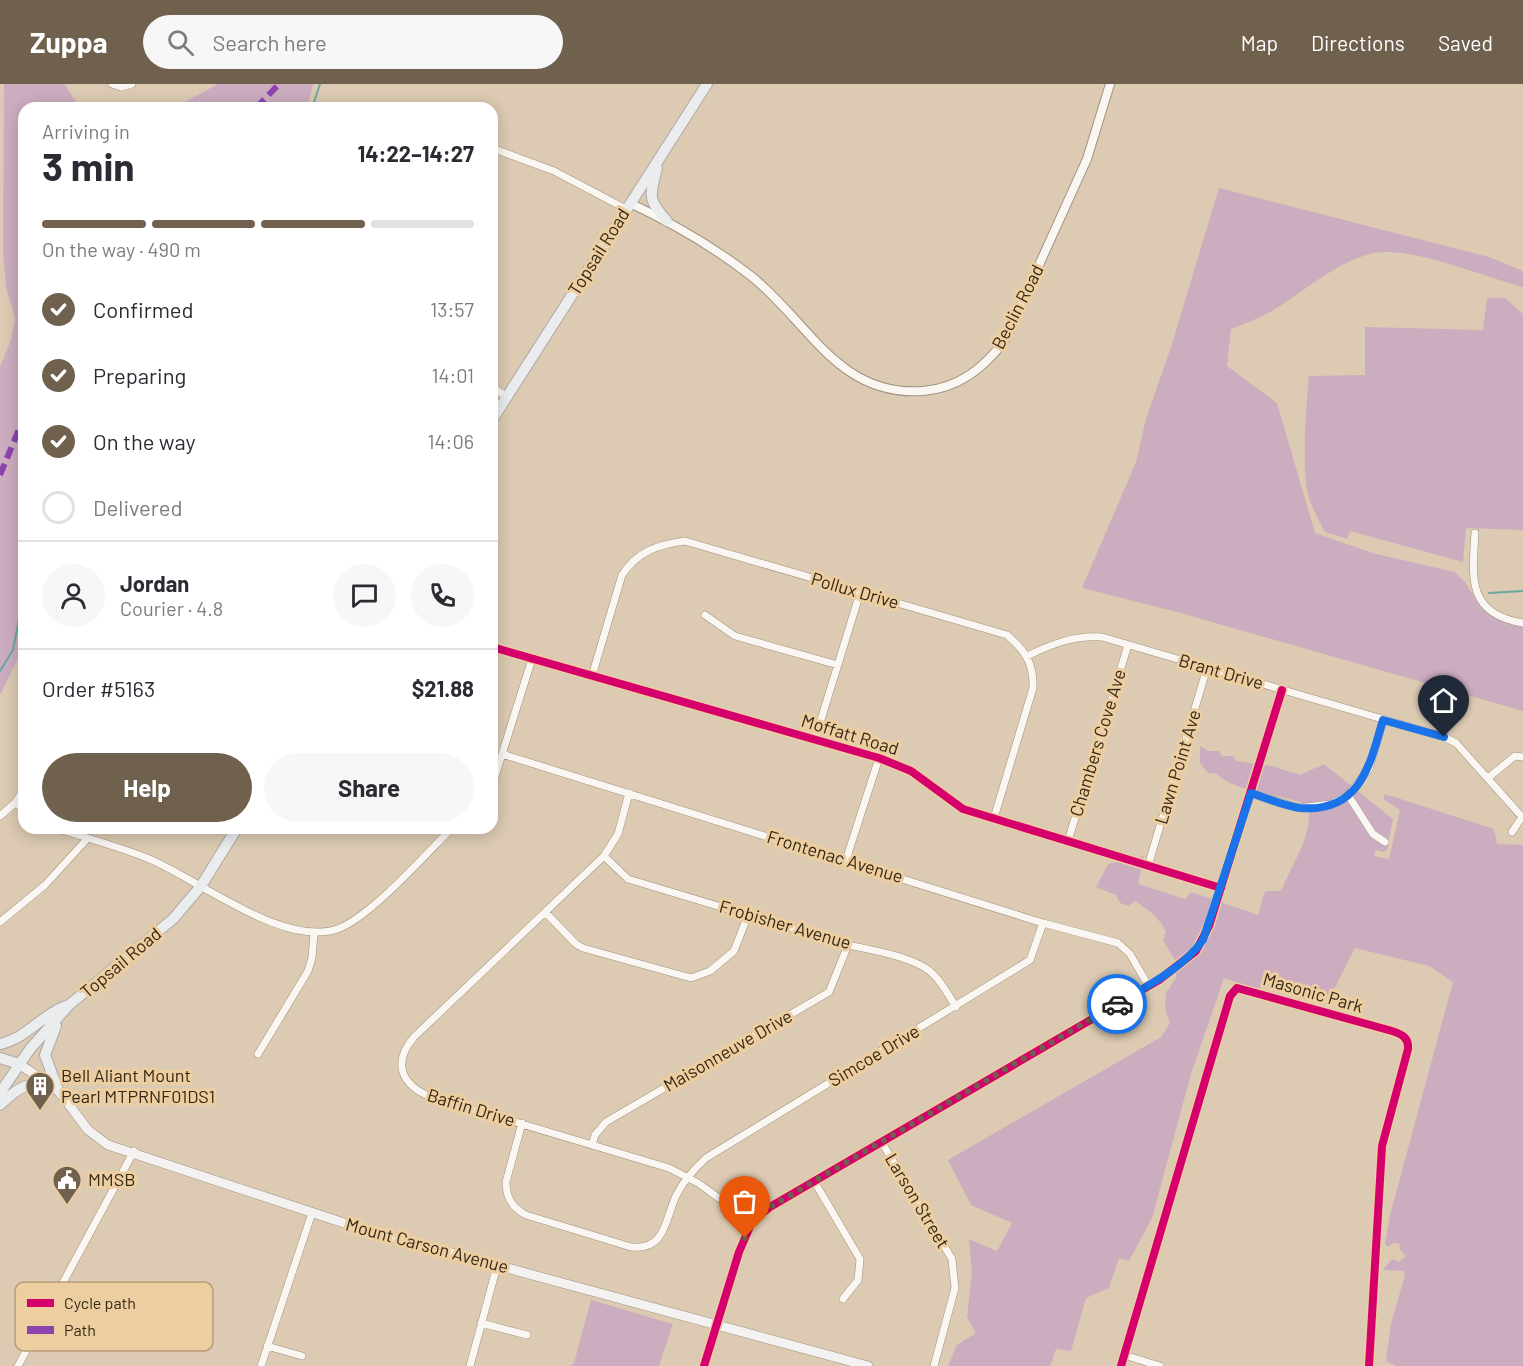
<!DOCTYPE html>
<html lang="en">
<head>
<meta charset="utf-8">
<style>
  :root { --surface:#fff; --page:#f7f7f7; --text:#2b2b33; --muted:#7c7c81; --line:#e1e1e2; --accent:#6f614d }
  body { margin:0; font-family:Barlow,sans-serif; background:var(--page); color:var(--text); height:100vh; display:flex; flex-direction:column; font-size:22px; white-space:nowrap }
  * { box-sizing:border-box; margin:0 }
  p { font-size:20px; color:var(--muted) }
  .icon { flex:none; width:33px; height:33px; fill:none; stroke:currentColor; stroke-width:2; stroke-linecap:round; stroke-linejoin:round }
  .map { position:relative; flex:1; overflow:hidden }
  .drawer { position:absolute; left:18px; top:18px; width:480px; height:732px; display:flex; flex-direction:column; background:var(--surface); border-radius:18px; box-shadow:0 3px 15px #0003 }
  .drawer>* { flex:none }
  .pin { position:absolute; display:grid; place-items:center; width:51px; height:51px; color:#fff; margin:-62px -26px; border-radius:50% 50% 50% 0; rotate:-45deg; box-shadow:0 0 6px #0007 }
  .pin .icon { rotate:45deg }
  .courier { position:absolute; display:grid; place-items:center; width:60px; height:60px; margin:-30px; border:4px solid #1a73e8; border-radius:50%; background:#fff; color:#222; box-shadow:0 2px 8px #0007 }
  .overview em { font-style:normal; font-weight:700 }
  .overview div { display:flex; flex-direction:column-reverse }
  .overview { display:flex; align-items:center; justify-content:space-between; height:102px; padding:0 24px }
  h1 { font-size:39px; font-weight:700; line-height:45px }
  .bar { display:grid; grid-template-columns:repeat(4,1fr); gap:9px 6px; align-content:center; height:72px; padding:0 24px }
  .bar i { height:8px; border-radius:4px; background:var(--line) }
  .bar .current { background:var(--accent) }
  .bar p { grid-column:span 4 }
  .line { display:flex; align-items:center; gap:15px; padding:0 24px; border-top:2px solid var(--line) }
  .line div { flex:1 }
  .round { display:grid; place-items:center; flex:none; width:63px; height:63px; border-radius:32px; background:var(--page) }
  ol { padding:0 24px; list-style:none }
  li { display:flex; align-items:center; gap:18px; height:66px }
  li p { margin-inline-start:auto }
  li .icon { padding:6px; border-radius:50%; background:var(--accent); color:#fff; stroke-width:4 }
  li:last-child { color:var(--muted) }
  li i { width:33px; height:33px; border:3px solid var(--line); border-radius:50% }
  .cta { display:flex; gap:12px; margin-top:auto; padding:12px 24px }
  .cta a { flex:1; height:69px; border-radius:36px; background:var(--accent); color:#fff; font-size:24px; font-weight:700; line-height:69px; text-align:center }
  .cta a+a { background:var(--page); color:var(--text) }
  header { display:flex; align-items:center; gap:36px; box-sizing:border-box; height:84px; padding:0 30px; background:var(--accent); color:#fff }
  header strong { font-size:28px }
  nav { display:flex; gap:33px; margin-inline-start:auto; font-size:21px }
  .search { width:420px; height:54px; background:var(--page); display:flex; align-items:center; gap:15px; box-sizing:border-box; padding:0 21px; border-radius:33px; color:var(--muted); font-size:22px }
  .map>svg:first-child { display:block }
  .green { fill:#ccadc0 }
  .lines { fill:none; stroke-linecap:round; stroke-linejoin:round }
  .stream { stroke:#6ba8a3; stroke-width:2 }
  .minor-casing { stroke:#a0927f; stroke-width:8 }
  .tertiary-casing { stroke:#a0927f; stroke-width:10 }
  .secondary-casing { stroke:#a0927f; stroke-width:10 }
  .primary-casing { stroke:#aeaaa5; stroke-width:12 }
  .minor { stroke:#faf7f3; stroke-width:7 }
  .tertiary { stroke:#faf7f3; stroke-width:8 }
  .secondary { stroke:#f3f2f0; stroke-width:9 }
  .primary { stroke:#ebeced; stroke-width:10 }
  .quiet { stroke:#8e44ad; stroke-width:6; stroke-dasharray:12 6; stroke-linecap:butt }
  .cycleway-casing { stroke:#edcea0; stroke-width:11 }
  .cycleway { stroke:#d6006c; stroke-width:8 }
  .done { stroke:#6f614d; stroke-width:6; stroke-dasharray:0 10.8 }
  .route { stroke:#1a73e8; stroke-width:8 }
  .labels { text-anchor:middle; stroke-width:6; stroke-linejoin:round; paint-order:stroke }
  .street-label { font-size:18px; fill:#342816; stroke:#edcea0 }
  .poi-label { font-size:18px; fill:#342816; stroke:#edcea0; text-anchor:start }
  .key { fill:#edcea0; stroke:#b69c77; stroke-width:1.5 }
  .key-label { font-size:16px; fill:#342816 }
</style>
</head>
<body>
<header>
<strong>Zuppa</strong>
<div class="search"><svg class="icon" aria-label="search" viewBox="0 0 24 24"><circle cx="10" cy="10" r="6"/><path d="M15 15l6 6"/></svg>Search here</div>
<nav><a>Map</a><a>Directions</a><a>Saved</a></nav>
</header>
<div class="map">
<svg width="1523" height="1282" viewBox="0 0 1523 1282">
  <rect width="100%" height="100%" fill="#dccab2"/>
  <path class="green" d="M 4,0 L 64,0 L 80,24 L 24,24 L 24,563 L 0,611 L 0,283 L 11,256 L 15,234 L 6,203 L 3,169 Z
    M 218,0 L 313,0 L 307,24 L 174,24 Z
    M 1219,104 L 1489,173 L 1523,187 L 1523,203 C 1486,193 1426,169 1390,168 C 1350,166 1309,204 1277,224 C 1263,233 1246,239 1231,245 L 1227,282 L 1277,319 L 1315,449 L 1376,470 L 1455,488 L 1465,498 L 1482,525 L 1510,540 L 1523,541 L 1523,627 L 1177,528 L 1082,504 L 1136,378 L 1146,335 L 1172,260 Z
    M 1487,214 L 1505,214 L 1523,230 L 1523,446 L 1466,444 L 1463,478 L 1350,447 L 1347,455 L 1325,448 C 1317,433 1308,417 1306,400 C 1303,369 1306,323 1309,292 L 1365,291 L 1365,243 L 1483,246 Z
    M 1200,662 L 1208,667 L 1219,667 L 1222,672 L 1233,672 L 1236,677 L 1272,682 L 1300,691 L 1324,680 L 1393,735 L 1387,766 L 1382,768 L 1376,766 L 1374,772 L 1389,775 L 1400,726 L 1383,715 L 1385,710 L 1494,745 L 1497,760 L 1523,761 L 1523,1282 L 1396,1282 L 1386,1277 L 1391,1240 L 1405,1191 L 1404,1187 L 1383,1186 L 1392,1175 L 1399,1178 L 1406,1172 L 1400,1166 L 1399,1159 L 1393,1159 L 1388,1163 L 1385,1160 L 1390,1131 L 1453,898 L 1429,882 L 1355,864 L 1329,915 L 1262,902 L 1256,906 L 1224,894 L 1191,990 L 1152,1134 L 1129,1177 L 1119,1174 L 1109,1204 L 1086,1214 L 1071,1267 L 1056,1265 L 1050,1282 L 948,1282 L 957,1261 L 976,1249 L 967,1233 L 972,1188 L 969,1155 L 997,1167 L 1012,1139 L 971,1121 L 948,1076 L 1161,953 L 1170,939 L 1165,924 L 1166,909 L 1176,894 L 1176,878 L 1163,856 L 1166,848 C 1160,834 1148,825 1135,817 L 1129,822 L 1120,819 L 1116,811 L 1096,803 L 1108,780 L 1144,772 L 1138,800 L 1185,815 L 1191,808 L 1258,831 L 1265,807 L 1281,807 C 1290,784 1316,746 1307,721 C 1283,710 1233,708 1217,690 L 1208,689 L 1200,679 Z
    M 591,1216 L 673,1240 L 659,1282 L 570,1282 L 574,1279 Z"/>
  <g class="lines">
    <path class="stream" d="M 312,24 L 320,0
      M 1489,509 L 1523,507
      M 0,587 L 13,566 L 24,509"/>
    <g class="minor-casing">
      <path id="minor" d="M 112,0 L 121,3 L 132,0
        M 492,64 L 554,87 L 626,125
        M 492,303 L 507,313
        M 1475,449 C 1472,494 1467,530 1523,539
        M 705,531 L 735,552 L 838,581
        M 492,563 L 879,674 L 911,687 L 963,725 L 1221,804
        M 1027,572 C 1052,560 1074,551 1102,553 L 1444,653 L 1456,659 L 1523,734
        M 592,592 L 622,491 C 638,467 657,461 685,457 L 1007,551 C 1025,566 1034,580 1033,604 L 994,734
        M 815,655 L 860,509
        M 502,670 L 1043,839 L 1118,859 L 1130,870 L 1148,901
        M 1488,694 L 1515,672 L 1523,673
        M 492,702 L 532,575
        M 629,709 L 618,750 L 604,772 L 414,953 C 392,979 401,1001 431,1013 L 669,1084 L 698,1099 L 752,1138
        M 1251,709 L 1298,724 L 1331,720 L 1348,711 L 1369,685 L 1383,636
        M 1348,711 L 1373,750 L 1385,758
        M 15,719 L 24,725
        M 0,732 L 15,719 L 24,705
        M 56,744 C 86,754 117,762 147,774 C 199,795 285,866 340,844 C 373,830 425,771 452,744
        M 1512,748 L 1522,733
        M 1068,757 L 1128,561
        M 604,772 L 628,795 L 848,861 C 872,866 902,871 924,883 C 939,892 947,909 956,923
        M 846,776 L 879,674
        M 1148,782 L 1207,584
        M 545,828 L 576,860 L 583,864 L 691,894 L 710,887 L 734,867 L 748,831
        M 0,838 L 45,801 L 87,755
        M 258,970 L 308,887 L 312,874 L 314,849
        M 522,1039 L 506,1098 C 506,1114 512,1123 526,1131 L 631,1163 C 666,1167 665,1135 676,1112 C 683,1097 694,1085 706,1074 L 1030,876 L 1043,839
        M 881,1057 L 952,1175 L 955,1204 L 934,1282
        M 592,1061 L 595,1051 L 606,1038 L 829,908 L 848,861
        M 814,1097 L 860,1175 L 858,1196 L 843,1215
        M 481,1239 L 527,1251
        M 267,1262 L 302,1272
        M 1124,1271 L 1160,1282
        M 18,1282 L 134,1067
        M 261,1282 L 312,1129
        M 470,1282 L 497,1182
        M 704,1282 L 739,1168 L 752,1138 L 770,1123 L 1159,896 L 1196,867 L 1209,842 L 1282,606
        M 1121,1282 L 1230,912 L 1237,904 L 1392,947 C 1402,950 1409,954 1408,965 L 1382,1062 L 1369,1282"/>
    </g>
    <g class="tertiary-casing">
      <path id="tertiary" d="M 630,119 C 672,139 714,163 751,192 C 809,238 838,313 923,307 C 959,304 984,284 1005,256 L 1087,75 L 1110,0"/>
    </g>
    <g class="secondary-casing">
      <path id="secondary" d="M 19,980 L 58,1006 L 88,1046 L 108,1061 L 356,1143 L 868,1282"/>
    </g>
    <g class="primary-casing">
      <path id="primary" d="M 657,84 C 650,112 647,115 667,137
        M 492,336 L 707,0
        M 56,942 L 45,971 L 58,1006
        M 0,960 C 26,955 41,931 66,922
        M 0,974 L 19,980
        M 0,1009 L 30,965 L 69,921 L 173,835 L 201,802 L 237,744
        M 0,1021 C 19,1002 32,994 58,1006"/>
    </g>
    <use href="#minor" class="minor"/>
    <use href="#tertiary" class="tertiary"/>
    <use href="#secondary" class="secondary"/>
    <use href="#primary" class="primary"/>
    <path class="quiet" d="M 256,24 L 279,0
      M 0,391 L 24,333"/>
    <g class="cycleway-casing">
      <path id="cycleway" d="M 492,563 L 879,674 L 911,687 L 963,725 L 1221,804
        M 704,1282 L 739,1168 L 752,1138 L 770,1123 L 1159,896 L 1196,867 L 1209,842 L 1282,606
        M 1121,1282 L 1230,912 L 1237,904 L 1392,947 C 1402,950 1409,954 1408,965 L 1382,1062 L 1369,1282"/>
    </g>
    <use href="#cycleway" class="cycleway"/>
  </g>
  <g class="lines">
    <path class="done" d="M 745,1154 L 752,1138 L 770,1123 L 1117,920"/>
    <path class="route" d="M 1117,920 C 1147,902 1182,885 1203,856 L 1251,709 C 1266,714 1284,722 1300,724 C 1360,729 1370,681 1383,636 L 1444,653"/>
  </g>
  <defs>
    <g id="building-pin" transform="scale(1.5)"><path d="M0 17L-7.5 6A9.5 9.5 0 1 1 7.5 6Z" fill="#6f614d" stroke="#edcea0"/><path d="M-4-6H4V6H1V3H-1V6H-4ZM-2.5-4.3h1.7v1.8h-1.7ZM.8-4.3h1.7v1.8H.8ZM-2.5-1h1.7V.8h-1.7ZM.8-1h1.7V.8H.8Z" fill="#fff"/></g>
    <g id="civic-pin" transform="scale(1.5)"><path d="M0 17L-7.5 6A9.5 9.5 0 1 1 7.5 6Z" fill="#6f614d" stroke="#edcea0"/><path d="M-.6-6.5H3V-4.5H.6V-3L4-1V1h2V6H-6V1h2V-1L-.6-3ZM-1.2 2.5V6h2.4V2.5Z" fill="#fff"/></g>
  </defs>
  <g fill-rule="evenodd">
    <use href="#building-pin" x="40" y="1002"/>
    <use href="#civic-pin" x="67" y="1096"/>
  </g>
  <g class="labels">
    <g class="street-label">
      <text transform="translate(599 168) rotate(-58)" y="6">Topsail Road</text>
      <text transform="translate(1018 223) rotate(-63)" y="6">Beclin Road</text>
      <text transform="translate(855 507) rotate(16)" y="6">Pollux Drive</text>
      <text transform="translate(1221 588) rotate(16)" y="6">Brant Drive</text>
      <text transform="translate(850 651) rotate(17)" y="6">Moffatt Road</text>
      <text transform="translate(1098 659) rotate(-73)" y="6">Chambers Cove Ave</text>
      <text transform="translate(1178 683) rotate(-73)" y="6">Lawn Point Ave</text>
      <text transform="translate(835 773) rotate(17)" y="6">Frontenac Avenue</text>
      <text transform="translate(785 841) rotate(16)" y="6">Frobisher Avenue</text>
      <text transform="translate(121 879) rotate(-40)" y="6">Topsail Road</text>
      <text transform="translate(1313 909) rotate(16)" y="6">Masonic Park</text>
      <text transform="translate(728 967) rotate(-30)" y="6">Maisonneuve Drive</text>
      <text transform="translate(874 972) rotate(-31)" y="6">Simcoe Drive</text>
      <text transform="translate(471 1024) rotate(17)" y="6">Baffin Drive</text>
      <text transform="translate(917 1117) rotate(59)" y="6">Larson Street</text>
      <text transform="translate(427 1162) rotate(15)" y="6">Mount Carson Avenue</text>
    </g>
    <g class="poi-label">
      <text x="61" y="998">Bell Aliant Mount<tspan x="61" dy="21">Pearl MTPRNF01DS1</tspan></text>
      <text x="88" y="1102">MMSB</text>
    </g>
  </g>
  <rect x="15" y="1198" width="198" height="69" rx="9" class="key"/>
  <rect x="27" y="1215" width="27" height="8" fill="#d6006c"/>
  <rect x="27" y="1242" width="27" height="8" fill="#8e44ad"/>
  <g class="key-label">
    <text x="64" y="1225">Cycle path</text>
    <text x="64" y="1252">Path</text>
  </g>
</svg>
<div class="pin" style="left:745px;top:1154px;background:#ea580c"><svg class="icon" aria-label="bag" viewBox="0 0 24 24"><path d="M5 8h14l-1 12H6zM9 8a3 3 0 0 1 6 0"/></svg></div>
<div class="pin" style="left:1444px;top:653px;background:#1f2937"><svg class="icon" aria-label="home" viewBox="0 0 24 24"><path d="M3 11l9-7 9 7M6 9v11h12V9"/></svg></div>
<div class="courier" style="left:1117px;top:920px"><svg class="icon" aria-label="car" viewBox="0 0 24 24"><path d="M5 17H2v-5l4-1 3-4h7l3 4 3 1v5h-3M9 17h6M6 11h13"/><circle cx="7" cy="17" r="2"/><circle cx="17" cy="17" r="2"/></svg></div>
<section class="drawer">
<div class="overview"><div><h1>3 min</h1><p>Arriving in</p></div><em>14:22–14:27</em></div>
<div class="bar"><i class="current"></i><i class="current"></i><i class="current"></i><i></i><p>On the way · 490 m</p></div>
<ol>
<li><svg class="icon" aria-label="check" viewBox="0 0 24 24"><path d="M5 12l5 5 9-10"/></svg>Confirmed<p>13:57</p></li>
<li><svg class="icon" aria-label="check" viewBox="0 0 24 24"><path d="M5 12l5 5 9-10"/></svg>Preparing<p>14:01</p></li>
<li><svg class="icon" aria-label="check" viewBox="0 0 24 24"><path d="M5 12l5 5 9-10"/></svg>On the way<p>14:06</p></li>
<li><i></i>Delivered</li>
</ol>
<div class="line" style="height:108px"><a class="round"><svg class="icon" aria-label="person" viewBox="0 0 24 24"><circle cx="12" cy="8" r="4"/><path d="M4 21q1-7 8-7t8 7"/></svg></a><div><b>Jordan</b><p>Courier · 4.8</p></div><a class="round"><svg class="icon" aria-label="chat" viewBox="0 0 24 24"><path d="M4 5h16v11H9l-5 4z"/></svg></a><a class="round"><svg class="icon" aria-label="phone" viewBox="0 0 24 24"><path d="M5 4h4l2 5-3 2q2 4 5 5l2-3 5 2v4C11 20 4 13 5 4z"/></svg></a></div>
<div class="line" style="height:78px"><div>Order #5163</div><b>$21.88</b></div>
<div class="cta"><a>Help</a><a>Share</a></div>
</section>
</div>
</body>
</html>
